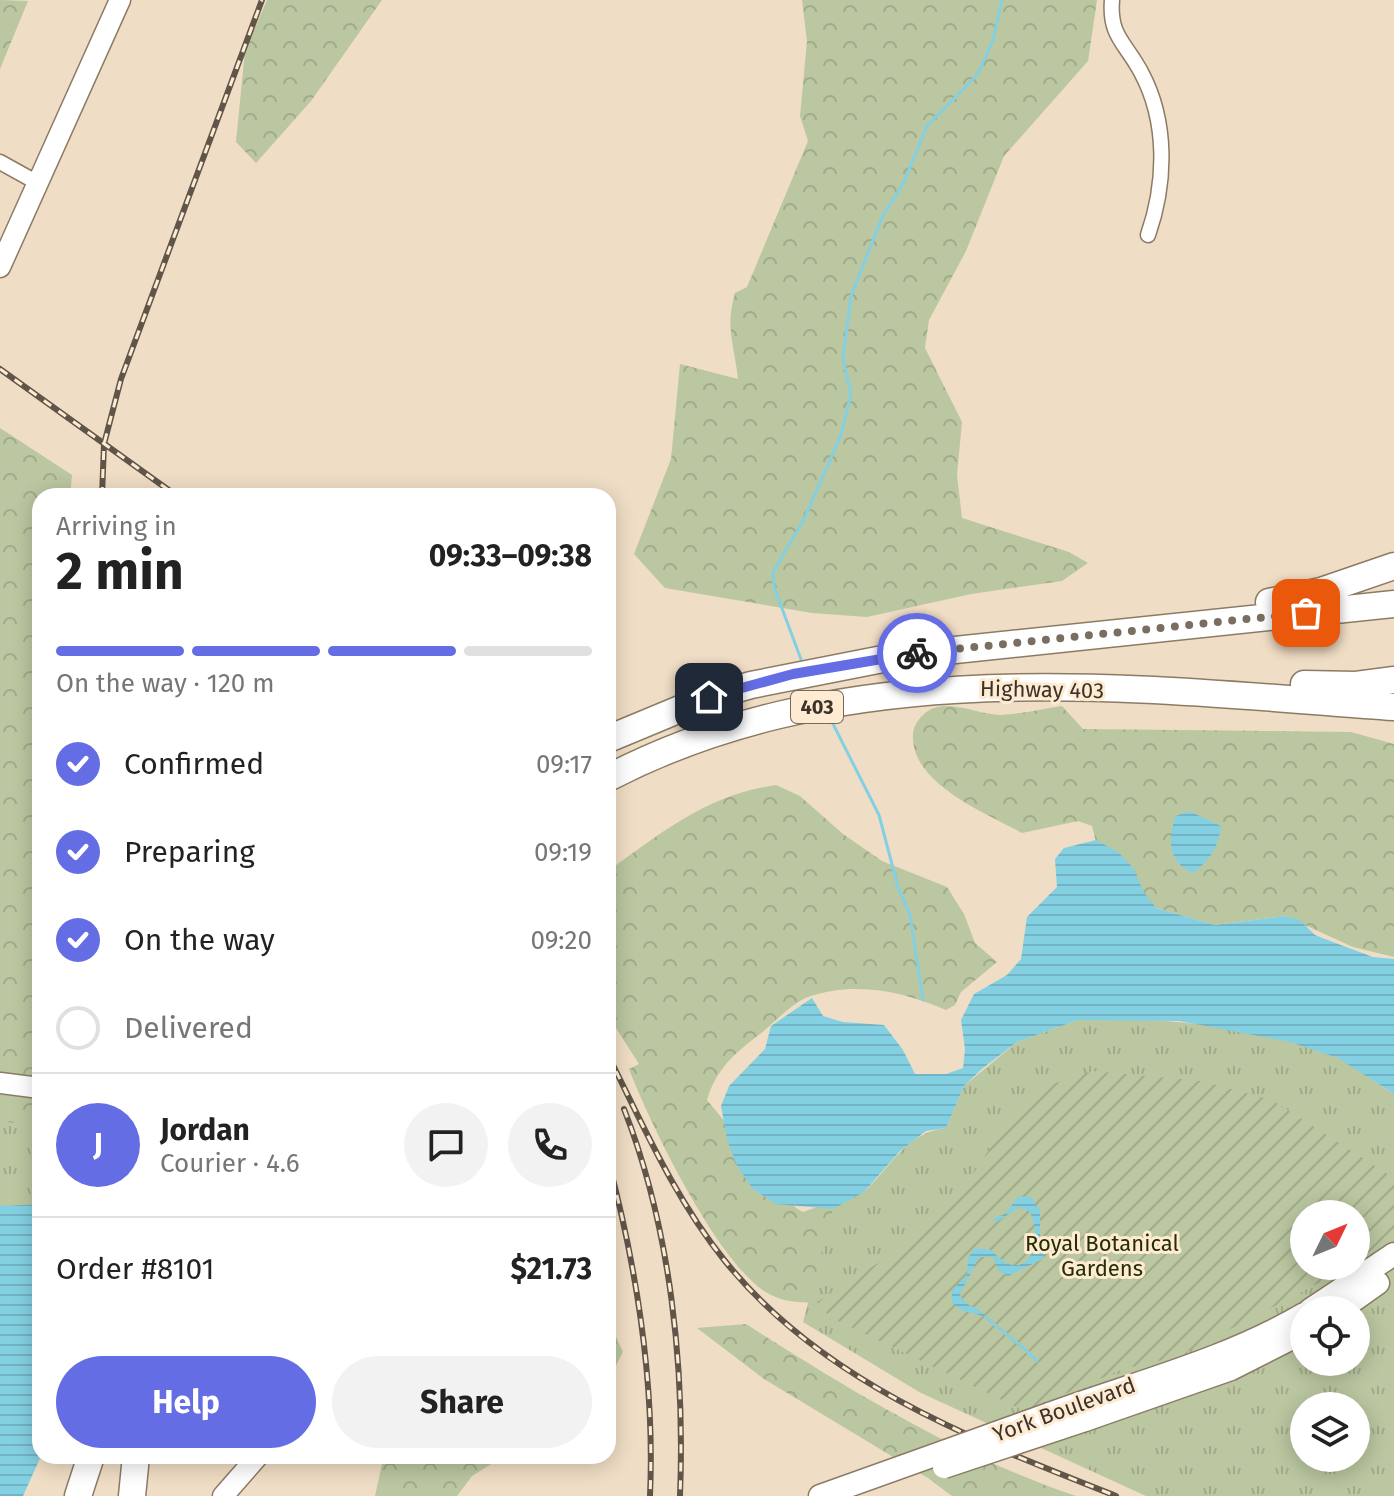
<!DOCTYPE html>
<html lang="en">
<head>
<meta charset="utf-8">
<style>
  :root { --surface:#fff; --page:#f2f2f2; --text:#222; --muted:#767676; --line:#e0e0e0; --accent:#656de5 }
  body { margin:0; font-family:"Fira Sans",sans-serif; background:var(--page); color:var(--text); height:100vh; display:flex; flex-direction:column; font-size:30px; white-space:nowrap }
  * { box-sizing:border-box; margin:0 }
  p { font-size:26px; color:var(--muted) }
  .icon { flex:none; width:44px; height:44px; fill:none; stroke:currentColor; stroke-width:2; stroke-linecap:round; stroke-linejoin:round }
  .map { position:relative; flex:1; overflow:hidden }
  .panel { position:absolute; left:32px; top:488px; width:584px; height:976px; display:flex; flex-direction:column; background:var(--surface); border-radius:24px; box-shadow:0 4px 20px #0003 }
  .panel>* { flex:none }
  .needle { width:52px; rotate:47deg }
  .tools { position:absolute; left:1290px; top:1200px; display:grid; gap:16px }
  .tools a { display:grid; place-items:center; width:80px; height:80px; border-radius:50%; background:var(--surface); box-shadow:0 4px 20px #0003; font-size:40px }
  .pin { position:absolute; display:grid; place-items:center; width:68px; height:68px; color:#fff; margin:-34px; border-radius:16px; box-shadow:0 4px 12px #0006 }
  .courier { position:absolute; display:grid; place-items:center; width:80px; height:80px; margin:-40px; border:6px solid #656de5; border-radius:50%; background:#fff; color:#222; box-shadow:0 2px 10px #0007 }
  .overview em { font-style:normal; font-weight:700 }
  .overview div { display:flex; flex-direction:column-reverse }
  .overview { display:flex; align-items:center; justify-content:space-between; height:136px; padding:0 24px }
  h1 { font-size:52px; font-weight:700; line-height:60px }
  .bar { display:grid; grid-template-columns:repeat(4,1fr); gap:12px 8px; align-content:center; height:96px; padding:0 24px }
  .bar i { height:10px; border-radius:6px; background:var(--line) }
  .bar .selected { background:var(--accent) }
  .bar p { grid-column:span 4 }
  .line { display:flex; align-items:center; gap:20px; padding:0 24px; border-top:2px solid var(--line) }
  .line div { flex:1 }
  .round { display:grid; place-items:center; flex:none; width:84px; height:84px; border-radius:42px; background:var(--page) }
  ol { padding:0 24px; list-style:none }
  li { display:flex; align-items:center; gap:24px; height:88px }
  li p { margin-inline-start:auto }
  li .icon { padding:8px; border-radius:50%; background:var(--accent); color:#fff; stroke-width:4 }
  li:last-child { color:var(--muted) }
  li i { width:44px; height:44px; border:4px solid var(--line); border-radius:50% }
  .cta { display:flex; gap:16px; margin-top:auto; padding:16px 24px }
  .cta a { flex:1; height:92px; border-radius:48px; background:var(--accent); color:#fff; font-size:32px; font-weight:700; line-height:92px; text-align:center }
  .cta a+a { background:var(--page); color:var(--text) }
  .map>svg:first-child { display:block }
  .forest { fill:url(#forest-crowns) }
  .park { fill:url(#park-tufts); fill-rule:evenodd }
  .garden { fill:url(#garden-furrows) }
  .water { fill:url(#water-rules) }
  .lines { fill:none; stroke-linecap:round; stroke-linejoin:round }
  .stream { stroke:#84d0e3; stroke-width:3 }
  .street-casing { stroke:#8c7b64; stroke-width:17 }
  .secondary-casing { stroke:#8c7b64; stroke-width:23 }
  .primary-casing { stroke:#8c7b64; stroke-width:25 }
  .highway-casing { stroke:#8c7b64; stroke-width:29 }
  .street { stroke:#fff; stroke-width:14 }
  .secondary { stroke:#fff; stroke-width:20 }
  .primary { stroke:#fff; stroke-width:22 }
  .highway { stroke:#fff; stroke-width:26 }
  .rail-casing { stroke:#5f5549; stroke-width:6 }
  .rail { stroke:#feebd1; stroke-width:3; stroke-dasharray:9; stroke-linecap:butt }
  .primary-bridge-casing { stroke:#8c7b64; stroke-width:25; stroke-linecap:butt }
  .primary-bridge { stroke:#fff; stroke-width:22 }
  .done { stroke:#7a6e60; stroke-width:8; stroke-dasharray:0 14.4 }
  .route { stroke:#656de5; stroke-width:10 }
  .labels { text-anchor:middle; stroke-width:6; stroke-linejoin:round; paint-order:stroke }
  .shield { fill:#feebd1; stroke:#766a5c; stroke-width:2 }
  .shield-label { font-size:20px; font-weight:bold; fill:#3b332a }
  .street-label { font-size:22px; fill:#3b332a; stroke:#feebd1 }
  .park-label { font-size:22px; fill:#242e03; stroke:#feebd1 }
</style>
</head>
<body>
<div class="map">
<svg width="1394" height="1496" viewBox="0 0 1394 1496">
  <defs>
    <pattern id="forest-crowns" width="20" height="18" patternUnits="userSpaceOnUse" patternTransform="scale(2)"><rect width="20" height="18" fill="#bac7a0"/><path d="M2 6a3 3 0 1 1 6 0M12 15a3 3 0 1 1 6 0" fill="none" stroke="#a1ab8a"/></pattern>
    <pattern id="park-tufts" width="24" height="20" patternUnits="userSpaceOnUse" patternTransform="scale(2)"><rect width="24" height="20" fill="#bac7a0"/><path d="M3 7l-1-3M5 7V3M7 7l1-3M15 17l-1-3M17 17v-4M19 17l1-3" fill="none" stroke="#a1ab8a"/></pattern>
    <pattern id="garden-furrows" width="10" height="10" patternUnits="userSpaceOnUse" patternTransform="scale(2)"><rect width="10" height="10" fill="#bac7a0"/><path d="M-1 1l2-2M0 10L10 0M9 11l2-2" fill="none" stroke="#a1ab8a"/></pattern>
    <pattern id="water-rules" width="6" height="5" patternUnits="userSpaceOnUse" patternTransform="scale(2)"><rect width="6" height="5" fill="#84d0e3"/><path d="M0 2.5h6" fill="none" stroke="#73b3c3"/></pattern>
  </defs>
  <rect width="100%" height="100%" fill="#f0ddc5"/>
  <path class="forest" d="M 0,0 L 28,1 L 0,69 Z
    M 267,0 L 382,0 L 311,101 L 256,163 L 236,142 L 245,51 Z
    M 802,0 L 1097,0 L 1088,61 L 1004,156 L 966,251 L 929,320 L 925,348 L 962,422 L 957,475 L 962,518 L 1069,552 L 1088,563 L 1062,581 L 971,594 L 867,617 L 812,613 L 665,588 L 634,554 L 671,459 L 680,364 L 738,379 C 734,342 725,329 735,293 L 747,287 L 808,141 L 800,116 L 807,41 Z
    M 0,428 L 72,475 L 70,496 L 40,496 L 40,1180 L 0,1184 Z
    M 1062,706 L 1083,729 L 1351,732 L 1394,744 L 1394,957 L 1353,947 L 1285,916 L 1215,925 L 1156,908 L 1098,850 L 1092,826 L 1078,821 L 1022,833 C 986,813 911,784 913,735 C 913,724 923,712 934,708 C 955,701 980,715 1001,715 C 1021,714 1042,709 1062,706 Z
    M 776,785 L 800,796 L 843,834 L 882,861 L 947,887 L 964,914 L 975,943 L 997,962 L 961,992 L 955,1005 L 946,1010 C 902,991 855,981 808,997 C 792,1003 774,1023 760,1034 C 735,1053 716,1069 707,1100 L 796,1208 L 803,1212 L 848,1196 L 1394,1092 L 1394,1178 L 817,1302 C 797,1303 781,1302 764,1291 C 716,1259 650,1124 629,1069 L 639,1064 L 614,1025 L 608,991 L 608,871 C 664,831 707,795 776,785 Z
    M 608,1319 L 623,1352 L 608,1381 Z
    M 746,1324 C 851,1391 958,1456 1076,1496 L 952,1496 L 928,1478 L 764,1379 L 697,1328 Z
    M 377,1456 L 504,1456 L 472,1476 L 457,1496 L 375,1496 L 382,1464 Z"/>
  <path class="park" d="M 1121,1018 C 1192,1022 1270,1029 1336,1057 C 1356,1066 1374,1083 1394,1094 L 1394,1496 L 1146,1496 L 921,1393 L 803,1322 L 833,1209 C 844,1203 858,1198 867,1189 C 893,1164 906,1133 946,1128 L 964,1086 L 1017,1042 L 1078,1020 ZM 1304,1214 L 1356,1214 L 1356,1266 L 1304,1266 ZM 1304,1310 L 1356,1310 L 1356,1362 L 1304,1362 ZM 1304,1406 L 1356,1406 L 1356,1458 L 1304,1458 Z
    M 0,1121 L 40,1126 L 40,1204 L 0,1206 Z"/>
  <path class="garden" d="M 1092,1071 L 1201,1081 L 1272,1100 L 1394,1178 L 1394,1234 L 1356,1263 L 1356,1214 L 1304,1214 L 1304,1266 L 1351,1266 L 1179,1356 L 1123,1369 L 1025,1411 L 830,1317 L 817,1302 L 886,1258 L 967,1183 L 1004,1127 L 1031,1095 L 1044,1087 Z"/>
  <path class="water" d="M 1189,811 L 1221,826 C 1218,848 1211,859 1193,873 C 1168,863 1167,838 1176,816 Z
    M 1096,840 L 1118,852 L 1134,869 L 1143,891 L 1156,908 L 1215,925 L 1285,916 L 1300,920 L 1315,935 L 1333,942 L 1373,957 L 1394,959 L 1394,1094 L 1338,1058 L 1290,1042 L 1179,1021 L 1078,1020 L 1017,1042 L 983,1068 L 964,1086 L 946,1128 L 926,1131 L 900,1151 L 864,1192 L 833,1209 L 776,1204 L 753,1189 L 736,1164 L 727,1139 L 721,1106 L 729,1086 L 765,1049 L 771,1026 L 812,998 L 823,1016 L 843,1022 L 884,1025 L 903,1050 L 915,1074 L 946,1074 L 963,1068 L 965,1049 L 961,1020 L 974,994 L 1007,975 L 1021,959 L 1027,917 L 1057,887 L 1055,859 L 1064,848 Z
    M 1030,1196 L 1040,1210 L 1040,1235 L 1046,1248 L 1043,1259 L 1008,1276 L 999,1271 L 993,1257 L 979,1257 L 960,1294 C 964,1308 980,1306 986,1317 L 961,1310 L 952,1303 L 952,1290 L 967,1275 L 968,1258 L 975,1248 L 992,1250 C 1023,1289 1046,1245 1030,1212 L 1020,1207 L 995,1223 L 994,1218 L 1005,1214 L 1018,1197 Z
    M 40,1204 L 41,1456 L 23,1496 L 0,1496 L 0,1206 Z"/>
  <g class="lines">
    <path class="stream" d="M 802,662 L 774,587 L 773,572 L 804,519 L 841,435 L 851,394 L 843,359 L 851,296 L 883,215 L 903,184 L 927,126 L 978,74 L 993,40 L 1002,0
      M 829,716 L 879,815 L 898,887 L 910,915 L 923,1000
      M 986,1317 C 1003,1333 1021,1344 1037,1361"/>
    <g class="street-casing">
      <path id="street" d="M 1112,0 C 1109,36 1125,42 1141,72 C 1168,122 1166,183 1148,235
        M 0,162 L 36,182"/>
    </g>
    <g class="secondary-casing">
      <path id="secondary" d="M 0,267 L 120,0
        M 0,1083 L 40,1088
        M 223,1496 L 258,1456"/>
    </g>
    <g class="primary-casing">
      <path id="primary" d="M 1310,1310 L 1394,1254
        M 1340,1310 L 1378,1283
        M 1049,1414 C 1134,1383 1226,1360 1304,1314
        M 1085,1420 L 1231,1369 L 1304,1332
        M 820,1496 L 946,1451"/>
    </g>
    <g class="highway-casing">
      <path id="highway" d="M 1269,602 L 1321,591 L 1394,566
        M 1304,684 L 1356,685 L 1394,680
        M 608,739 L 709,697 L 751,685 L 898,656 L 1394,604
        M 608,778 C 850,652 1132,688 1394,707
        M 78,1496 L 91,1456
        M 132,1496 L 136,1456"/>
    </g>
    <use href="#street" class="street"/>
    <use href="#secondary" class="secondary"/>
    <use href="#primary" class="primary"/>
    <use href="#highway" class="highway"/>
    <g class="rail-casing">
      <path id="rail" d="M 0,369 L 177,496
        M 102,496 L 104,444 L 121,379 L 262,0
        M 608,1055 C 643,1125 675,1199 725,1261 C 823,1383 974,1440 1116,1496
        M 624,1109 C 671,1229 685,1368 680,1496
        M 608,1160 C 637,1269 655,1383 650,1496"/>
    </g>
    <use href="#rail" class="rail"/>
    <g class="primary-bridge-casing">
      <path id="primary-bridge" d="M 946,1451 L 1049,1414
        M 944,1467 L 1085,1420"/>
    </g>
    <use href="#primary-bridge" class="primary-bridge"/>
  </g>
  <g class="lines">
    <path class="done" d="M 917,653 L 1306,613"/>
    <path class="route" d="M 709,697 L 793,674 L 917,653"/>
  </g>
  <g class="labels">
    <rect class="shield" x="791" y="691" width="52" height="32" rx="6"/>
    <g class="shield-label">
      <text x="817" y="714">403</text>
    </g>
    <g class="street-label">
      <text transform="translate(1042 689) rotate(1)" y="8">Highway 403</text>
      <text transform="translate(1064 1409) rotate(-20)" y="8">York Boulevard</text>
    </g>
    <g class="park-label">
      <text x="1102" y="1251">Royal Botanical<tspan x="1102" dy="25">Gardens</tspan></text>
    </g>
  </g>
</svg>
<div class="tools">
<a><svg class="needle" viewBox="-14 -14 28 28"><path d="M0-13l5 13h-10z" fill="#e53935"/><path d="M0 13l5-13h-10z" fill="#767676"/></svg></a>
<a><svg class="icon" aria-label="locate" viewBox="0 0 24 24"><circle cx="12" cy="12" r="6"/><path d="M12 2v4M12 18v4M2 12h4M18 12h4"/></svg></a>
<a><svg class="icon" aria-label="layers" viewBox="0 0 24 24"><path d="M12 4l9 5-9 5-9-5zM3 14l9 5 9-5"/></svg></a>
</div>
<div class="pin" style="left:1306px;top:613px;background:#ea580c"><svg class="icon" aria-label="bag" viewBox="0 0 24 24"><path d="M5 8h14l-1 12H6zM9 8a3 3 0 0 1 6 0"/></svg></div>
<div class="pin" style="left:709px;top:697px;background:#1f2937"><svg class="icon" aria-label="home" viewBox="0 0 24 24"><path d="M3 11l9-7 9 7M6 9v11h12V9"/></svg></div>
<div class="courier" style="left:917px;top:653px"><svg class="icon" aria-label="bike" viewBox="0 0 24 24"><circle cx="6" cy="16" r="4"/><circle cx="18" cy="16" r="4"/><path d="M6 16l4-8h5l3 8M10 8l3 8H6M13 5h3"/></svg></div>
<section class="panel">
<div class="overview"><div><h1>2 min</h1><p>Arriving in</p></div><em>09:33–09:38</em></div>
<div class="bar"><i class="selected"></i><i class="selected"></i><i class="selected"></i><i></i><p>On the way · 120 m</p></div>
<ol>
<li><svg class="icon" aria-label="check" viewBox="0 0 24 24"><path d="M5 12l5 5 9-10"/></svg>Confirmed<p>09:17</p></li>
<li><svg class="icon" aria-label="check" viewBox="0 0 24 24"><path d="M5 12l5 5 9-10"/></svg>Preparing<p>09:19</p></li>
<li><svg class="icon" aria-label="check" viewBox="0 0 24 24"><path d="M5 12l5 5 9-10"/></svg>On the way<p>09:20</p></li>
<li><i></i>Delivered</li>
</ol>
<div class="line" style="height:144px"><b class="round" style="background:var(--accent);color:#fff">J</b><div><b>Jordan</b><p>Courier · 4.6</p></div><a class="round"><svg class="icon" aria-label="chat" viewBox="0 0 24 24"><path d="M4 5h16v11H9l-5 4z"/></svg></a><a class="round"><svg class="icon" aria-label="phone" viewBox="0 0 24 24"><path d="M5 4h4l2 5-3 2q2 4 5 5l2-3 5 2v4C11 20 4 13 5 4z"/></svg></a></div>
<div class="line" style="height:104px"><div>Order #8101</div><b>$21.73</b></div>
<div class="cta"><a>Help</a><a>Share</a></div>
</section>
</div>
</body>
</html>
